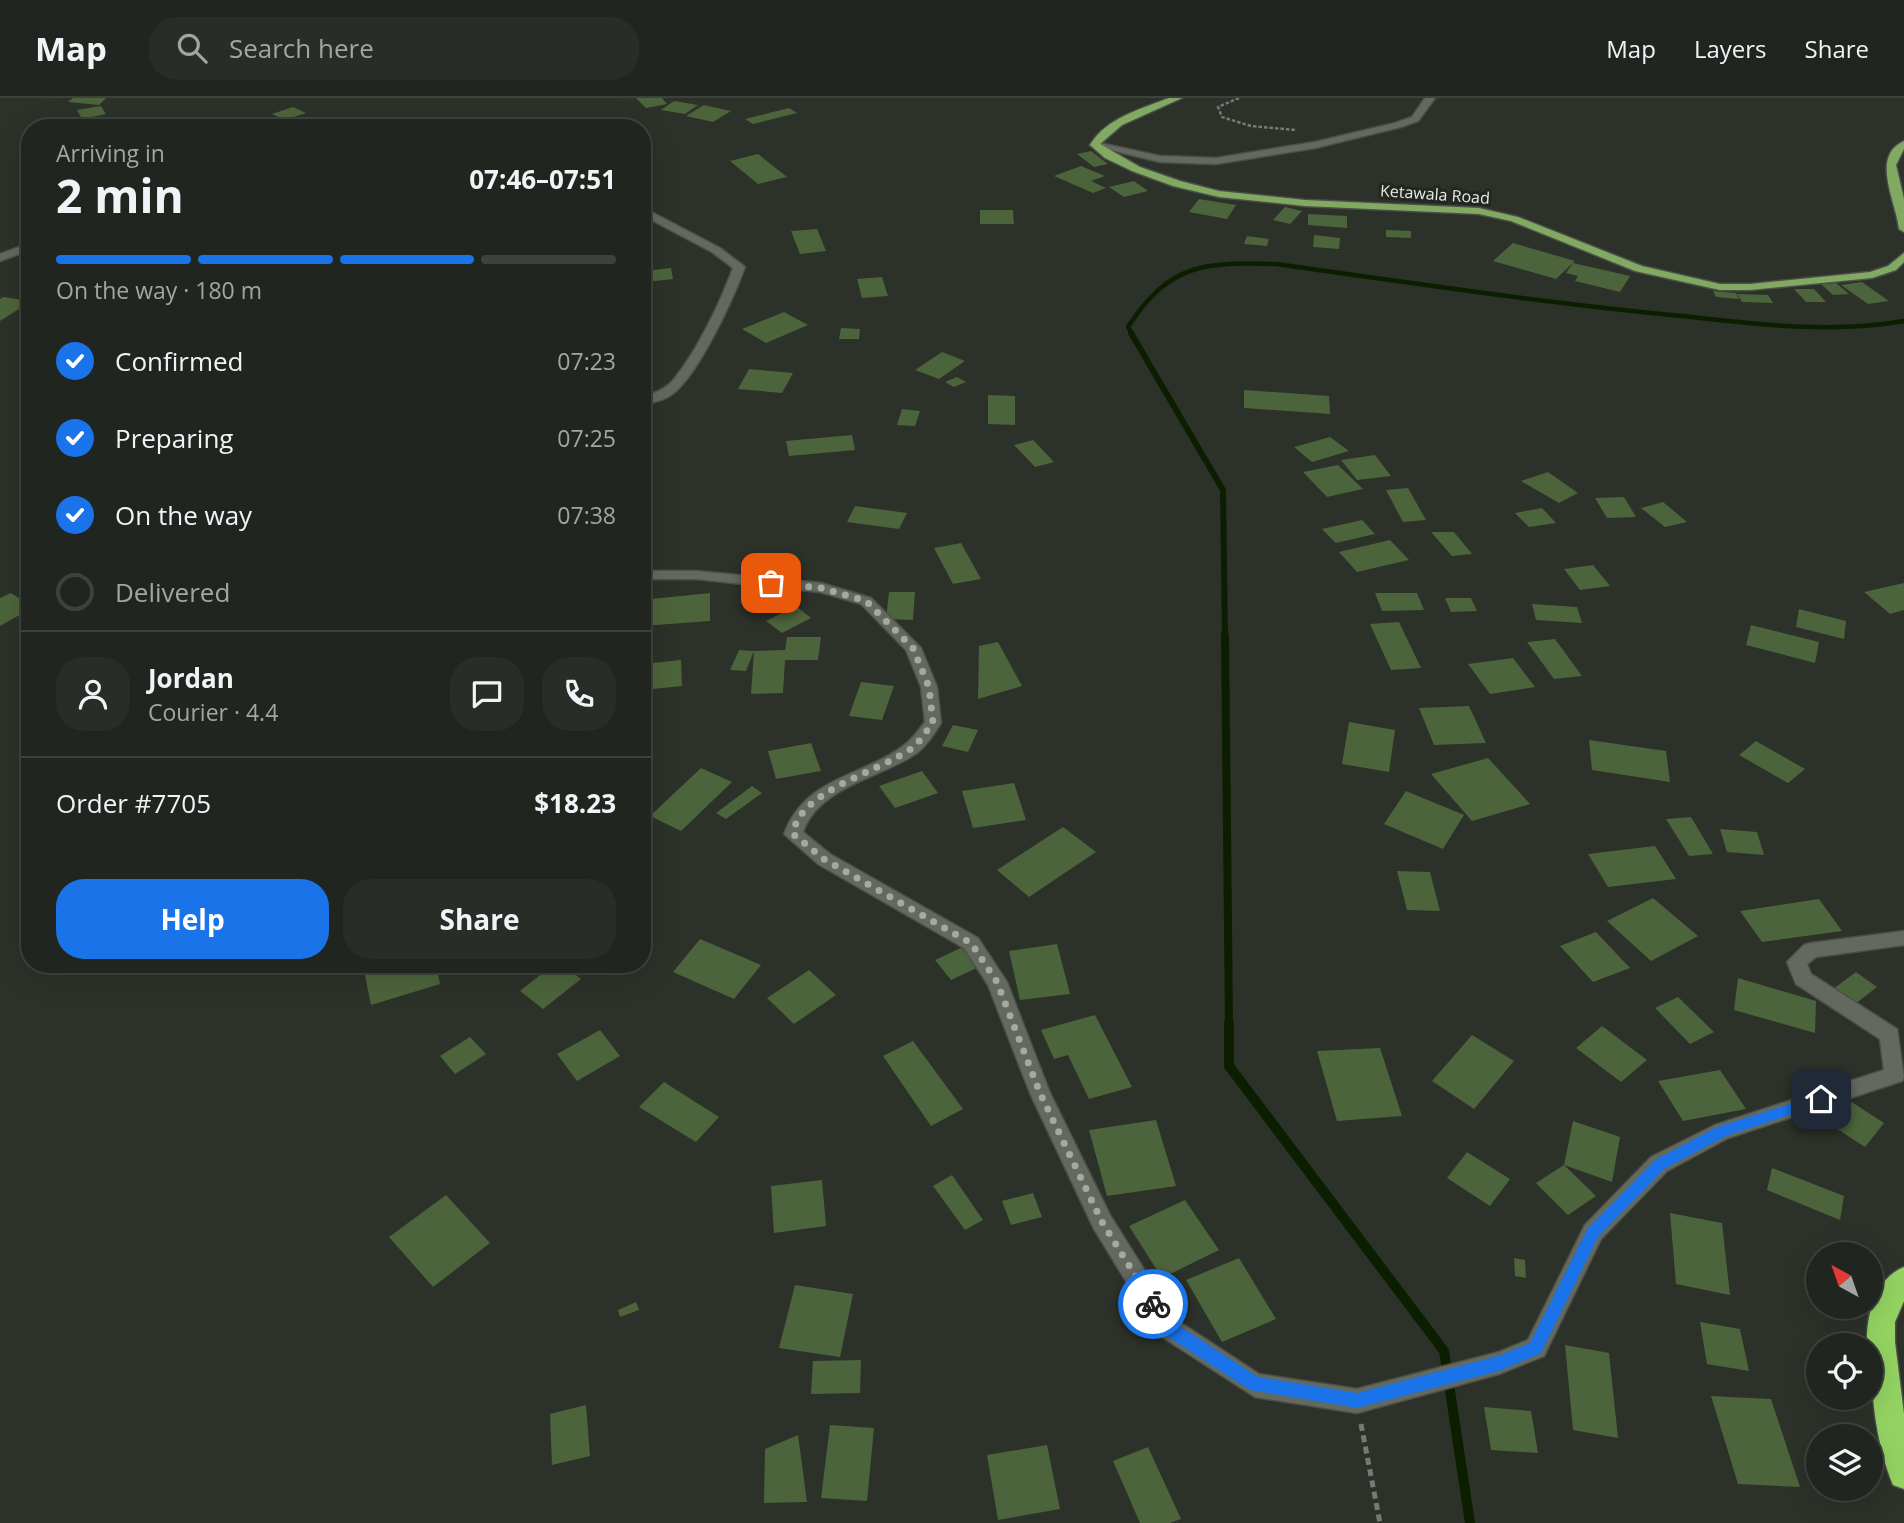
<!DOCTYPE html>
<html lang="en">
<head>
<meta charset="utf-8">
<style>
  :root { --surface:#21251f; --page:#292d28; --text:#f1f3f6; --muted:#a2a5a4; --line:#3e423d; --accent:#1a73e8 }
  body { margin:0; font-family:"Open Sans",sans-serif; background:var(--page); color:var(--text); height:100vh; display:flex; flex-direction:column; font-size:26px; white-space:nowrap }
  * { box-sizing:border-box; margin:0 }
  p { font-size:23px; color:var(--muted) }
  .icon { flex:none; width:38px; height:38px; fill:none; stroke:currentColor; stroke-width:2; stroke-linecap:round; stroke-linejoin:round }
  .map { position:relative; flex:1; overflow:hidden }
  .drawer { position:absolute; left:21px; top:21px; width:630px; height:854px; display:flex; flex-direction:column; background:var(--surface); border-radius:28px; box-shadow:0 7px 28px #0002,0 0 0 2px var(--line) }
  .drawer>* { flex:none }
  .needle { width:46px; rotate:320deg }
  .tools { position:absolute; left:1806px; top:1144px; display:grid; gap:14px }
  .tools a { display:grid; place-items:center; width:77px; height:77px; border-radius:50%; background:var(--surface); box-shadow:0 7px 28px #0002,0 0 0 2px var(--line); font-size:35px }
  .pin { position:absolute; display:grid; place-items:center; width:60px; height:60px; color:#fff; margin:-30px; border-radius:14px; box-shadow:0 4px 10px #0006 }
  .courier { position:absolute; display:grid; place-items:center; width:70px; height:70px; margin:-35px; border:5px solid #1a73e8; border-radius:50%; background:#fff; color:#222; box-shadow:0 2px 9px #0007 }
  .head em { font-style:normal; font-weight:700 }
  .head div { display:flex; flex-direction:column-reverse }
  .head { display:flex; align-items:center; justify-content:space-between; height:119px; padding:0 35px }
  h1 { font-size:46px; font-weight:700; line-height:52px }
  .bar { display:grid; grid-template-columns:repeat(4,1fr); gap:10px 7px; align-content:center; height:84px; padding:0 35px }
  .bar i { height:9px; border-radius:5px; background:var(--line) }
  .bar .on { background:var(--accent) }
  .bar p { grid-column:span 4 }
  .line { display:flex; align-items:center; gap:18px; padding:0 35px; border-top:2px solid var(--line) }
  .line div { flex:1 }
  .round { display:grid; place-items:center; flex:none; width:74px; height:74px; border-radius:28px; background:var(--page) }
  ol { padding:0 35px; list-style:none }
  li { display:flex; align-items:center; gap:21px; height:77px }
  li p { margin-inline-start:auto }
  li .icon { padding:7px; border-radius:50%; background:var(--accent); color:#fff; stroke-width:4 }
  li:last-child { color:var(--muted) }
  li i { width:38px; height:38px; border:4px solid var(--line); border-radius:50% }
  .cta { display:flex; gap:14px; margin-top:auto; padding:14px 35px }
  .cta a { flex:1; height:80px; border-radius:28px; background:var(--accent); color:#fff; font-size:28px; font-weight:700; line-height:80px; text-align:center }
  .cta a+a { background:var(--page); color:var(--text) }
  header { display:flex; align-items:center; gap:42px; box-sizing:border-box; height:98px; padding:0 35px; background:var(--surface); border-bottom:2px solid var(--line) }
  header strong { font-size:33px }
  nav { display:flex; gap:38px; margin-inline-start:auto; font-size:24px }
  .search { width:490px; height:63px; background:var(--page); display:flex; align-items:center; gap:18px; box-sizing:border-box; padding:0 24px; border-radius:28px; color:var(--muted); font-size:26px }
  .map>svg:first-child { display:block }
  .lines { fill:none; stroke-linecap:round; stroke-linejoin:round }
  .stream-far3 { stroke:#0b1f00; stroke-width:4.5 }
  .stream-far2 { stroke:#0b1f00; stroke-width:6 }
  .stream-far1 { stroke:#0b1f00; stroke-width:8 }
  .stream { stroke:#0b1f00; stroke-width:10 }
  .building { fill:#4c643b }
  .minor-casing { stroke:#4b4f49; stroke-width:3 }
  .major-casing { stroke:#4b4f49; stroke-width:3 }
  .highway-casing { stroke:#4b4f49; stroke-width:3 }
  .path-far1 { stroke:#767a74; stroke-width:2.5; stroke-dasharray:3.5 2; stroke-linecap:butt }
  .path { stroke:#767a74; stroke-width:5; stroke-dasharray:7 4.5; stroke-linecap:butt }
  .minor { fill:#646960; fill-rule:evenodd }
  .major { fill:#81a961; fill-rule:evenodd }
  .highway { fill:#94d362; fill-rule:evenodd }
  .route { fill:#1a73e8 }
  .done { stroke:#a5a9a3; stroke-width:7; stroke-dasharray:0 12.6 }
  .labels { text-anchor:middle; stroke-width:6; stroke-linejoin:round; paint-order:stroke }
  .far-street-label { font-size:16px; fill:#e6e9e4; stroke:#232720 }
</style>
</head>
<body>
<header>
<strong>Map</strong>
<div class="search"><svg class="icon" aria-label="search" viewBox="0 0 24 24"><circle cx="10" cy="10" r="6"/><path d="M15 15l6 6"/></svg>Search here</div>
<nav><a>Map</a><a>Layers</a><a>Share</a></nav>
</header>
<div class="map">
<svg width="1904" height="1425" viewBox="0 0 1904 1425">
  <rect width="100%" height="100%" fill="#2c3129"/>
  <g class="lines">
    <path class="stream-far3" d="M 1132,236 L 1128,229 C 1169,165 1205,164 1276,166 C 1411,185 1546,205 1682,218 C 1756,226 1830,236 1904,223"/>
    <path class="stream-far2" d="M 1131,235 L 1223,392 L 1225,539"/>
    <path class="stream-far1" d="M 1225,537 L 1229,927"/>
    <path class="stream" d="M 1229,925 L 1229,968 L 1444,1253 L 1470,1425"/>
  </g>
  <path class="building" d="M 73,0 L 106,0 L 99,7 L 68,4 Z
    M 636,0 L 662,0 L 667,6 L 646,10 Z
    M 674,3 L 698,7 L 685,16 L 661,12 Z
    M 704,7 L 731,13 L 713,24 L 686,18 Z
    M 101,8 L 106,16 L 82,21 L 77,12 Z
    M 293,9 L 306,15 L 285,22 L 272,16 Z
    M 789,10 L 797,15 L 753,26 L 745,21 Z
    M 1091,53 L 1108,66 L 1094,69 L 1077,56 Z
    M 758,56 L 787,79 L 758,86 L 730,63 Z
    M 1081,68 L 1105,78 L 1091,83 L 1106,90 L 1093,95 L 1054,78 Z
    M 1134,83 L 1148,93 L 1124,99 L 1109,89 Z
    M 1199,101 L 1236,107 L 1227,121 L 1189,114 Z
    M 1285,109 L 1302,113 L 1290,126 L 1273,122 Z
    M 980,112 L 1013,112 L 1014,126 L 980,126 Z
    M 1308,116 L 1347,118 L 1347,130 L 1308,127 Z
    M 817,131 L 826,153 L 800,156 L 791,133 Z
    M 1386,132 L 1411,133 L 1411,140 L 1386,139 Z
    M 1314,137 L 1340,140 L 1339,151 L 1313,149 Z
    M 1247,138 L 1269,141 L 1267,148 L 1244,146 Z
    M 1513,145 L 1575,163 L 1556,181 L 1493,163 Z
    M 1573,165 L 1630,178 L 1620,194 L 1575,183 L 1578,178 L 1566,175 Z
    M 671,170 L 673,181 L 646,184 L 644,173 Z
    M 882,179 L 888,198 L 862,200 L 857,181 Z
    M 1862,184 L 1889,203 L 1868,206 L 1841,187 Z
    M 1836,185 L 1849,196 L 1833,197 L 1821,186 Z
    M 1794,191 L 1814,191 L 1826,204 L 1806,204 Z
    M 1713,193 L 1736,195 L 1739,201 L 1716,199 Z
    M 1737,196 L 1768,197 L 1773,205 L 1742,204 Z
    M 3,199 L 30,203 L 30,204 L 0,223 L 0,201 Z
    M 784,214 L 808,227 L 766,245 L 742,231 Z
    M 841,230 L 860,231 L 859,241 L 839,241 Z
    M 942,254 L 965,263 L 939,281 L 915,272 Z
    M 749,271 L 793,275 L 782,295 L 738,291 Z
    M 957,279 L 966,284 L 954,289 L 945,284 Z
    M 1244,292 L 1329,298 L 1330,316 L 1244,310 Z
    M 988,297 L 1015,298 L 1015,327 L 988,326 Z
    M 902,311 L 920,313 L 915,328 L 897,327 Z
    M 852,337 L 855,352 L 789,358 L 786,343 Z
    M 1330,339 L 1349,353 L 1312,364 L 1294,349 Z
    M 1033,342 L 1054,364 L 1035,369 L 1014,347 Z
    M 1375,357 L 1391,378 L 1357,382 L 1341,362 Z
    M 1338,367 L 1363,391 L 1327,399 L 1303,374 Z
    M 1548,374 L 1578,395 L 1559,405 L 1521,383 Z
    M 1408,390 L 1426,422 L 1403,424 L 1386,392 Z
    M 1624,399 L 1636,419 L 1607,420 L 1595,400 Z
    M 1663,404 L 1687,424 L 1665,429 L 1641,410 Z
    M 855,408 L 907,415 L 899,431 L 847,424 Z
    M 1542,410 L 1556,425 L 1529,429 L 1515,415 Z
    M 1362,422 L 1375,436 L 1336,445 L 1322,431 Z
    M 1431,434 L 1454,434 L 1472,456 L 1452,458 Z
    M 1390,442 L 1409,462 L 1357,474 L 1339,454 Z
    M 961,445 L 981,481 L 953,486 L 934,450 Z
    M 1593,467 L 1610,488 L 1580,492 L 1564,471 Z
    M 1904,485 L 1904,512 L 1890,516 L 1864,494 Z
    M 889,494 L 915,494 L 913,522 L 886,521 Z
    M 11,495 L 30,507 L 30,511 L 0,528 L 0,500 Z
    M 710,495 L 710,523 L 642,528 L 642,502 Z
    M 1375,495 L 1417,495 L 1424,512 L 1382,513 Z
    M 1445,500 L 1471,500 L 1477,513 L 1451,514 Z
    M 1532,506 L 1577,509 L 1582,525 L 1536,522 Z
    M 796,508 L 811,520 L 782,535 L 766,523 Z
    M 1799,511 L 1846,523 L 1844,541 L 1796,529 Z
    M 1399,524 L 1421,570 L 1391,572 L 1370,526 Z
    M 1751,527 L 1819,544 L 1815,565 L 1746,547 Z
    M 787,539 L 821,539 L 818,562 L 785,562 L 783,595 L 751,596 L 754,553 L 785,552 Z
    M 1555,541 L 1582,578 L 1554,581 L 1527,544 Z
    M 998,544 L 1022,588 L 978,601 L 979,548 Z
    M 739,552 L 754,553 L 746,573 L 730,572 Z
    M 1513,560 L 1535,589 L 1490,596 L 1468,566 Z
    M 681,562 L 682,588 L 643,592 L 643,566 Z
    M 861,584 L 894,588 L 882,622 L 849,618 Z
    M 1469,608 L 1486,645 L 1434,647 L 1419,610 Z
    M 1349,624 L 1395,632 L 1389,674 L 1342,666 Z
    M 953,627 L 978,632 L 968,654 L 942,648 Z
    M 1589,642 L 1666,653 L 1670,684 L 1592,672 Z
    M 1756,643 L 1805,671 L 1788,685 L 1739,657 Z
    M 811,645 L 821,673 L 776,681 L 768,653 Z
    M 1488,660 L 1530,706 L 1472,723 L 1431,676 Z
    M 701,670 L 732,684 L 681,733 L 650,718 Z
    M 922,673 L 938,695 L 895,710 L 879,688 Z
    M 1014,685 L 1026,722 L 973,730 L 962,693 Z
    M 752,688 L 762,695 L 726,721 L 716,715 Z
    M 1406,693 L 1464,717 L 1443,751 L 1384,726 Z
    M 1691,719 L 1713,756 L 1689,758 L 1666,721 Z
    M 1063,729 L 1096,754 L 1029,799 L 997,772 Z
    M 1720,731 L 1757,734 L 1764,757 L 1727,754 Z
    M 1655,748 L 1676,781 L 1608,789 L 1588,756 Z
    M 1397,773 L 1430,774 L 1440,813 L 1407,812 Z
    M 1653,800 L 1698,838 L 1651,863 L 1607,823 Z
    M 1819,801 L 1842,833 L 1762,844 L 1740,813 Z
    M 1596,834 L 1630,870 L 1593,884 L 1560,848 Z
    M 700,841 L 761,867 L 734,901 L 673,874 Z
    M 1057,846 L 1070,896 L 1020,902 L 1009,853 Z
    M 965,848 L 981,868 L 951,882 L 935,862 Z
    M 385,866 L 436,866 L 440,886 L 371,907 L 364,873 Z
    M 554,866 L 562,866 L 581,881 L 543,911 L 520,893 Z
    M 809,872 L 836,897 L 794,926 L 767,900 Z
    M 1856,874 L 1877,889 L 1850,910 L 1829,894 Z
    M 1738,880 L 1816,903 L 1815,935 L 1734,912 Z
    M 1678,899 L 1714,934 L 1690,946 L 1655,910 Z
    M 1095,917 L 1132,989 L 1089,1001 L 1068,957 L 1054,961 L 1041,932 Z
    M 1602,928 L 1647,962 L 1621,984 L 1576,950 Z
    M 600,932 L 620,958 L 577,983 L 557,956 Z
    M 1472,937 L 1514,963 L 1474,1011 L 1432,983 Z
    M 470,939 L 486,956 L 455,976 L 440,958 Z
    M 913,943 L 963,1011 L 931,1028 L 883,958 Z
    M 1380,950 L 1402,1018 L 1337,1023 L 1317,953 Z
    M 1720,972 L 1746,1011 L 1683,1023 L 1658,983 Z
    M 664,984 L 719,1019 L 696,1044 L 639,1009 Z
    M 1850,1003 L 1884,1025 L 1865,1049 L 1831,1027 Z
    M 1156,1022 L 1176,1088 L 1107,1098 L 1089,1032 Z
    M 1573,1023 L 1620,1039 L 1612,1084 L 1564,1067 Z
    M 1467,1054 L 1510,1081 L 1490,1108 L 1447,1080 Z
    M 1564,1067 L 1596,1098 L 1568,1117 L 1536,1085 Z
    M 1772,1070 L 1844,1098 L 1840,1122 L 1767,1092 Z
    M 952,1077 L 983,1122 L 965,1132 L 933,1088 Z
    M 822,1082 L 826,1128 L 774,1135 L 771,1088 Z
    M 1033,1095 L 1042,1119 L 1011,1127 L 1002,1103 Z
    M 446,1097 L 490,1145 L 433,1189 L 389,1139 Z
    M 1185,1102 L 1219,1152 L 1162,1180 L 1129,1128 Z
    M 1670,1115 L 1722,1125 L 1730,1197 L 1676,1186 Z
    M 1239,1160 L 1276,1221 L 1222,1244 L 1186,1182 Z
    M 1514,1160 L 1525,1162 L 1526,1180 L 1515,1178 Z
    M 795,1187 L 853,1196 L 840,1259 L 779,1250 Z
    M 636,1204 L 639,1212 L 620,1219 L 618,1212 Z
    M 1700,1224 L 1740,1231 L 1749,1273 L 1707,1266 Z
    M 1565,1247 L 1609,1255 L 1618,1340 L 1573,1332 Z
    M 861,1262 L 860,1295 L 811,1296 L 813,1263 Z
    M 1711,1298 L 1771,1301 L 1800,1389 L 1738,1386 Z
    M 586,1307 L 590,1358 L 552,1367 L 550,1316 Z
    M 1484,1309 L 1531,1313 L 1538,1355 L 1491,1352 Z
    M 830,1327 L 874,1330 L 867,1403 L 821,1400 Z
    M 798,1337 L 807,1404 L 764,1405 L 765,1351 Z
    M 1047,1347 L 1060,1411 L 998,1422 L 987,1357 Z
    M 1148,1349 L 1181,1421 L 1170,1425 L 1140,1425 L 1113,1363 Z"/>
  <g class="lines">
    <g class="minor-casing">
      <path id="minor" d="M 1425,0 L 1435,0 L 1418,23 L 1401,29 L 1315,50 L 1216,66 L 1160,64 L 1090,47 L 1095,44 L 1160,58 L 1216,60 L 1315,44 L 1395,25 L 1412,19 Z
        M 642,109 L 720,150 L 745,169 C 734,199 696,284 668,299 C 661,303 650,305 642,307 L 642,299 C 654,295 667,291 675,280 C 698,251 720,205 733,170 L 712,154 L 642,117 Z
        M 30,145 L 30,152 L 0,163 L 0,156 Z
        M 642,473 L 696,473 L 821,485 L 871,500 L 921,550 L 937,589 L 941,625 C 935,635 927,647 917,655 C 881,680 819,688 803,734 L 830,756 L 978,840 L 1007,884 L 1050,995 L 1110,1117 L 1175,1221 L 1259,1276 L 1357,1291 L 1499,1254 L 1528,1242 L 1585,1127 L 1651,1059 L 1715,1027 L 1884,972 L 1880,941 L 1796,886 L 1787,864 L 1804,847 L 1811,845 L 1904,833 L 1904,847 L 1816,859 L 1807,866 L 1811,876 L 1897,931 L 1904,980 L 1902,983 L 1728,1040 L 1667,1073 L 1601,1141 L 1544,1258 L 1499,1276 L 1357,1315 L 1255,1299 L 1159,1237 L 1094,1131 L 1030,995 L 988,887 L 964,850 L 818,766 L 784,736 C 806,677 865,679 907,645 C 914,639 919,631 925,624 L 921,589 L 906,552 L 861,506 L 820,494 L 696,481 L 642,481 Z"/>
    </g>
    <g class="major-casing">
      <path id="major" d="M 1169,0 L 1182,0 L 1122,27 L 1100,46 L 1140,69 L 1180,83 L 1219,93 L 1305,102 L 1479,110 L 1518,119 L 1642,168 L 1720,186 L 1750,186 L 1870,174 L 1888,168 L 1904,155 L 1904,164 L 1896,172 L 1872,180 L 1750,192 L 1720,192 L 1635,173 L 1511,123 L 1479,116 L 1305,108 L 1219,99 L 1173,88 L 1132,73 L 1105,60 L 1090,47 C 1106,20 1141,11 1169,0 Z
        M 1904,43 L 1904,51 L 1896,67 L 1904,101 L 1904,134 L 1899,131 C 1896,103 1870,58 1904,43 Z"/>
    </g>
    <g class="highway-casing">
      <path id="highway" d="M 1904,1169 L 1904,1203 L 1895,1224 L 1895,1244 L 1904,1316 L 1904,1391 L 1893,1387 C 1875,1343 1871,1295 1871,1248 L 1867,1248 C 1866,1219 1874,1181 1904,1169 Z"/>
    </g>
    <path class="path-far1" d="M 1239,0 L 1218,9 L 1222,19 L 1251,28 L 1296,32"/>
    <path class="path" d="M 1361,1326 L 1380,1425"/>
    <use href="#minor" class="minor"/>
    <use href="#major" class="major"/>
    <use href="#highway" class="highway"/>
  </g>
  <path class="route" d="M 1821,996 L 1825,997 L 1825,1005 L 1726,1038 L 1664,1071 L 1598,1139 L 1541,1255 L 1499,1273 L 1357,1310 L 1250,1292 L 1162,1235 L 1145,1206 L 1147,1201 L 1158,1201 L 1173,1224 L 1258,1279 L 1357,1295 L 1498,1258 L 1530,1245 L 1588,1130 L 1655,1062 L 1717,1029 Z"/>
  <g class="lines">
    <path class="done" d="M 771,485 L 821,490 L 866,503 L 913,550 L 929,589 L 933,625 C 926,633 920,644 912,650 C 880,674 799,692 793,736 L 824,761 L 971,845 L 997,884 L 1040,995 L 1102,1124 L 1153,1206"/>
  </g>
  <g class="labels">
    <g class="far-street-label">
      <text transform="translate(1435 96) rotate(4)" y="6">Ketawala Road</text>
    </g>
  </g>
</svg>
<div class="tools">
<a><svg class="needle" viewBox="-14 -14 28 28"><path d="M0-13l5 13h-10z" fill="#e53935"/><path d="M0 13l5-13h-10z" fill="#a2a5a4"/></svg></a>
<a><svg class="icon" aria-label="locate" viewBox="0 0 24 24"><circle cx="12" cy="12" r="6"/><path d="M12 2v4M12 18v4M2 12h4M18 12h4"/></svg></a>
<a><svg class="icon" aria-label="layers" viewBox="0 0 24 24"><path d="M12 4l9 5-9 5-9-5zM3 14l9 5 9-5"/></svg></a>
</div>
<div class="pin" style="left:771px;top:485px;background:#ea580c"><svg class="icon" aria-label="bag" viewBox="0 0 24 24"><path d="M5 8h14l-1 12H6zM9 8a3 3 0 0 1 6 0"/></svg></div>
<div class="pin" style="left:1821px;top:1001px;background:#1f2937"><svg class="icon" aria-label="home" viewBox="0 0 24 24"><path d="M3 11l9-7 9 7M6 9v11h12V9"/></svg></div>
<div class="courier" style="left:1153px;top:1206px"><svg class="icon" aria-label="bike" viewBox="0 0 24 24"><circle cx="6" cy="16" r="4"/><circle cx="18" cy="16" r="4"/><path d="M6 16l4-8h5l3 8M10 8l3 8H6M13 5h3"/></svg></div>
<section class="drawer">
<div class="head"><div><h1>2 min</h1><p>Arriving in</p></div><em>07:46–07:51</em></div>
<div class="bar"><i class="on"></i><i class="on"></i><i class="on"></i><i></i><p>On the way · 180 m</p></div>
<ol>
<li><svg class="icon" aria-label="check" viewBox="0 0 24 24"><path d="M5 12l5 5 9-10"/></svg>Confirmed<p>07:23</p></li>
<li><svg class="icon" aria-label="check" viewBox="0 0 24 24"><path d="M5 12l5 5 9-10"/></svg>Preparing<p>07:25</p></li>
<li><svg class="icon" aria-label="check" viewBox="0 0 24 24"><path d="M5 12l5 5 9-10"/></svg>On the way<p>07:38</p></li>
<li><i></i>Delivered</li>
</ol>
<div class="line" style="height:126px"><a class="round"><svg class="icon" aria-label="person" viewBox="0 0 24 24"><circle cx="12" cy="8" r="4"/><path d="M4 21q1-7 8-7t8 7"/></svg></a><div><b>Jordan</b><p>Courier · 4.4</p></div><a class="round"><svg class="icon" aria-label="chat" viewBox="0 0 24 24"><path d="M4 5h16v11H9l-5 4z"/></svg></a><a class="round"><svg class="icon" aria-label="phone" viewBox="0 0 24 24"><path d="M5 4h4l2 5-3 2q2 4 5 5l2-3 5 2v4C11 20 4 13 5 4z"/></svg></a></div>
<div class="line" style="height:91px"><div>Order #7705</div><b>$18.23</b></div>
<div class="cta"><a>Help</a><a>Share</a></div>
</section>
</div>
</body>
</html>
